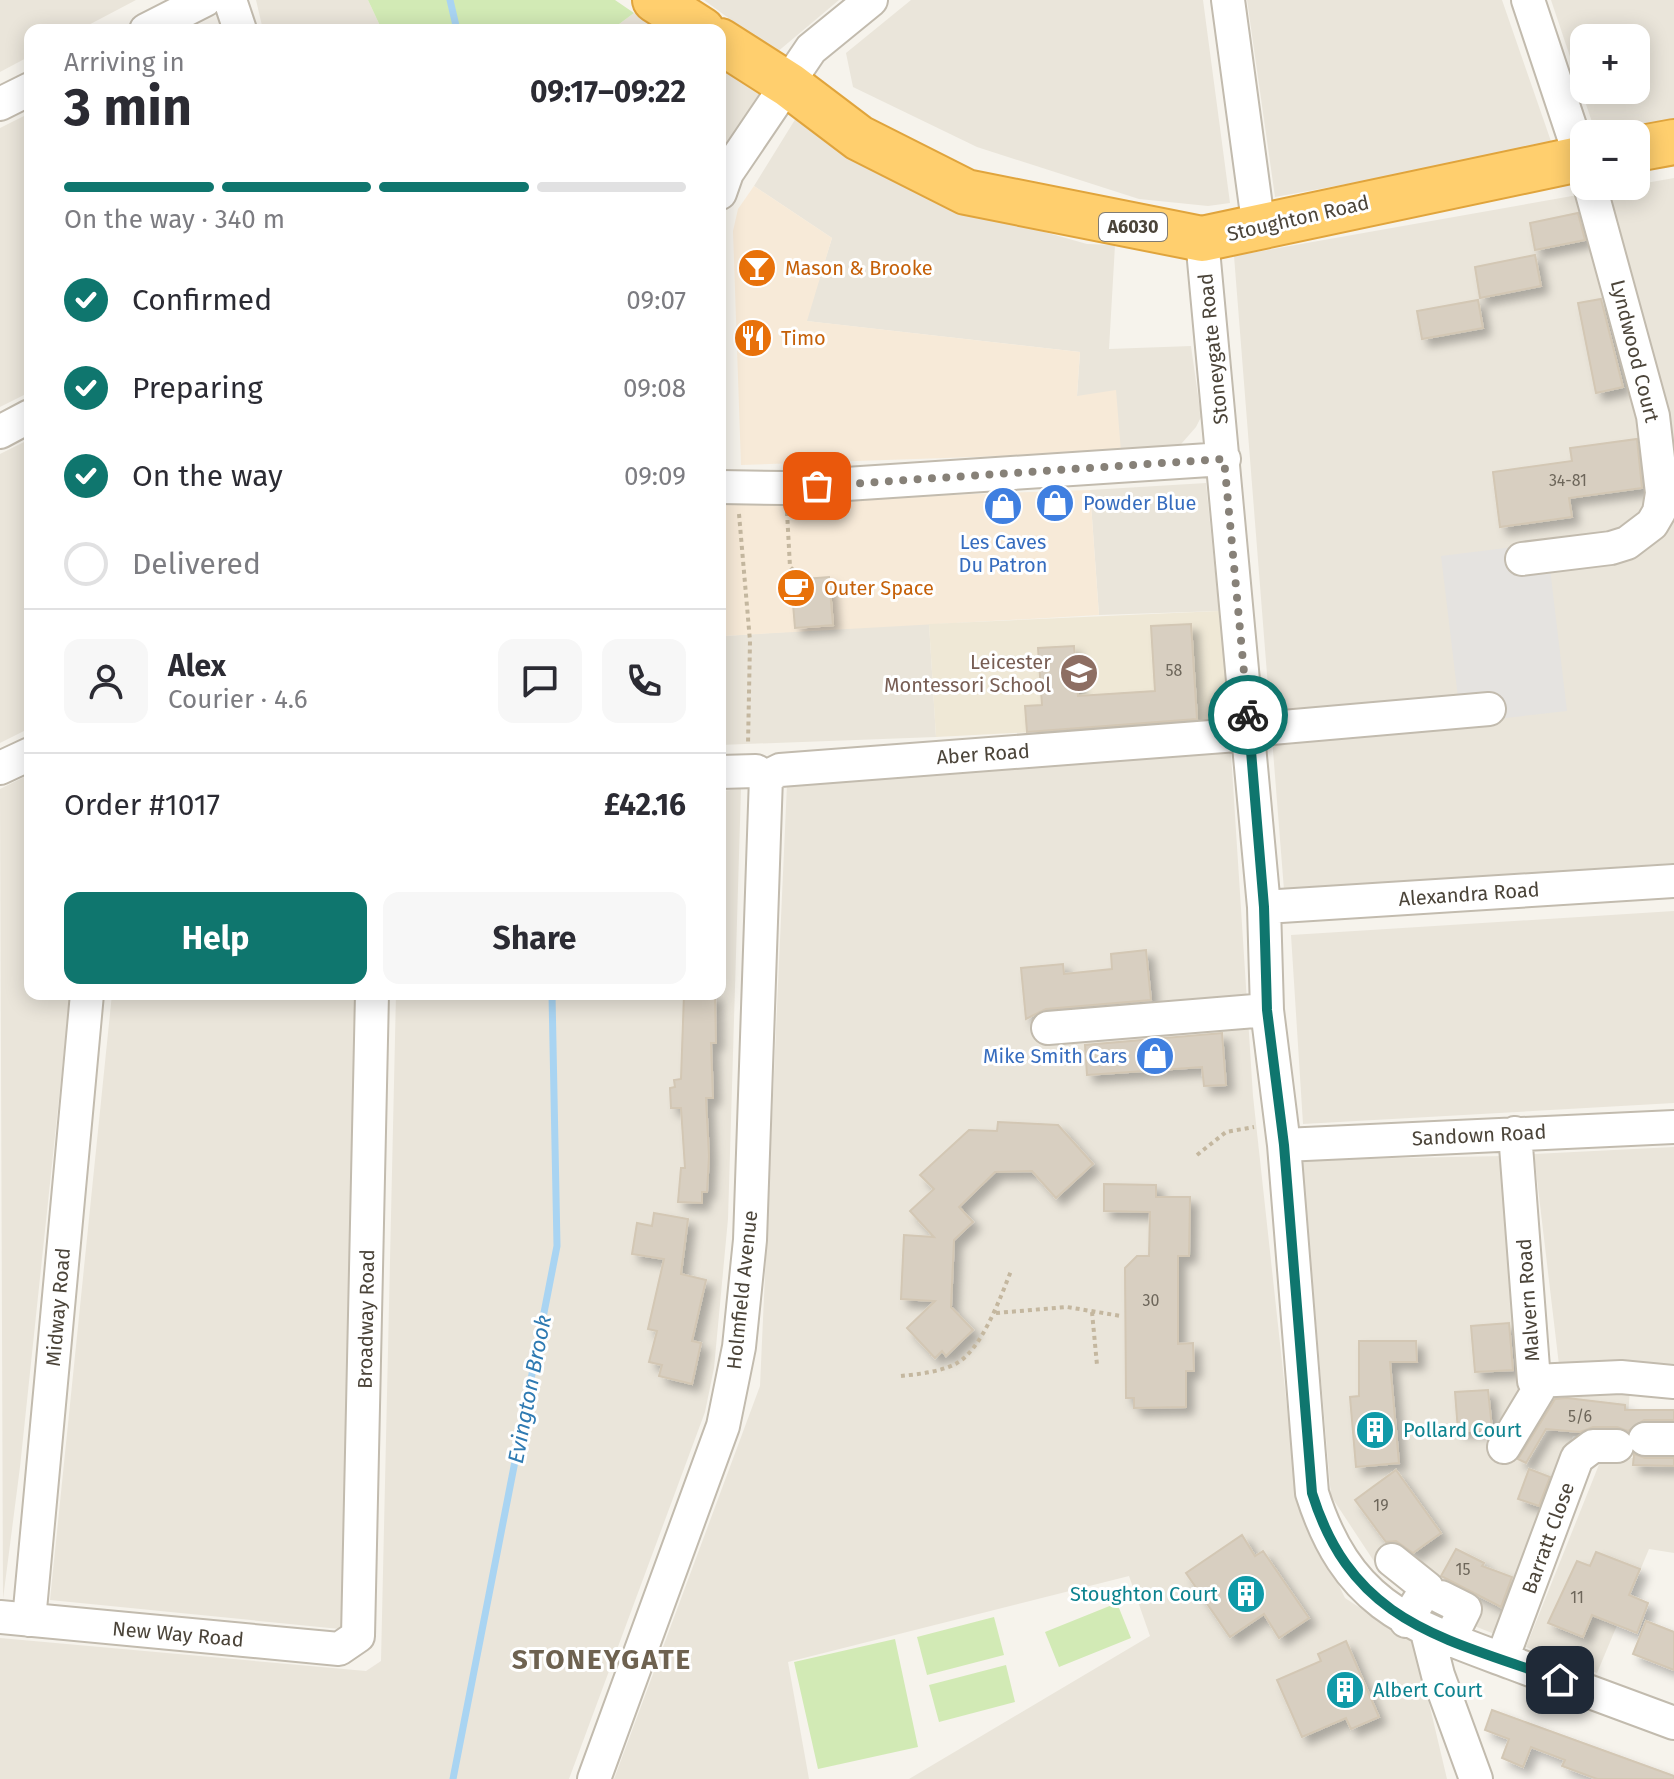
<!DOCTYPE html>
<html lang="en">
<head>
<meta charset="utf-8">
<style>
  :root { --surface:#fff; --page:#f7f7f7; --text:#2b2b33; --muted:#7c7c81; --line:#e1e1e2; --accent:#0f766e }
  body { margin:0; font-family:"Fira Sans",sans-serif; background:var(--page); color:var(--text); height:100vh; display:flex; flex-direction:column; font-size:30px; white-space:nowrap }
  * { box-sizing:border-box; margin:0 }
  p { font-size:26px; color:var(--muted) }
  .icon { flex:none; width:44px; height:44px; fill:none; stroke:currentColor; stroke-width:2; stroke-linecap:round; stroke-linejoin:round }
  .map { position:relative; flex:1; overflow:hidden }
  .side { position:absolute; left:24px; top:24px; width:702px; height:976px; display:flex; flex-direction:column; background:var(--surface); border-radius:16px; box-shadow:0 4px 20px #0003 }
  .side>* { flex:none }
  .tools { position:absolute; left:1570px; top:24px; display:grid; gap:16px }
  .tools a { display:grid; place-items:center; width:80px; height:80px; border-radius:16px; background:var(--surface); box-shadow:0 4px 20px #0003; font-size:40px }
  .pin { position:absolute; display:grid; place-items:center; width:68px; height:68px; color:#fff; margin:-34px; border-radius:16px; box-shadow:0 4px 12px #0006 }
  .courier { position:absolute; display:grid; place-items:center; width:80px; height:80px; margin:-40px; border:6px solid #0f766e; border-radius:50%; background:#fff; color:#222; box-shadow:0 2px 10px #0007 }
  .head em { font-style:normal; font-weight:700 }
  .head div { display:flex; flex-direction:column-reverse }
  .head { display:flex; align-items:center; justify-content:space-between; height:136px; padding:0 40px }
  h1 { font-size:52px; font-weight:700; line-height:60px }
  .bar { display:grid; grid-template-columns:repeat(4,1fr); gap:12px 8px; align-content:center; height:96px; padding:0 40px }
  .bar i { height:10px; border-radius:6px; background:var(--line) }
  .bar .current { background:var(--accent) }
  .bar p { grid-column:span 4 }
  .line { display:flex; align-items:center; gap:20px; padding:0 40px; border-top:2px solid var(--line) }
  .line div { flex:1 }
  .round { display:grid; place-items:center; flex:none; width:84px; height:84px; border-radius:16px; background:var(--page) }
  ol { padding:0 40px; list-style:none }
  li { display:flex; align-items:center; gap:24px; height:88px }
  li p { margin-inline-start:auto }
  li .icon { padding:8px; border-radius:50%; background:var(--accent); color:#fff; stroke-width:4 }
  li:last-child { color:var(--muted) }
  li i { width:44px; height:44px; border:4px solid var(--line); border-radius:50% }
  .action { display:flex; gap:16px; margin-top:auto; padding:16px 40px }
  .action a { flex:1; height:92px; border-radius:16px; background:var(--accent); color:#fff; font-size:32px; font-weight:700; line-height:92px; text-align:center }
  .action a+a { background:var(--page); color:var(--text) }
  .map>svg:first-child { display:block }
  .residential { fill:#eae5da; fill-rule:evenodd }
  .commercial { fill:#f7ead8 }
  .education { fill:#efe8d6 }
  .green { fill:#d2eab5 }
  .parking { fill:#e5e3e0 }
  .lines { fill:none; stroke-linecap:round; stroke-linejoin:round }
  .stream { stroke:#a9d4f2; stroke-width:7 }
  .building { fill:#d8cfc1; stroke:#d3c7b4; stroke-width:2; filter:url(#shadow) }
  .minor-casing { stroke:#c2bbae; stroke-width:36 }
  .highway-casing { stroke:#e0a43c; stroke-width:48 }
  .path { stroke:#c4b79f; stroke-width:4; stroke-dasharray:4 4; stroke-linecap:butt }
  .minor { stroke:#fff; stroke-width:32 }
  .highway { stroke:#ffcf6e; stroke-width:44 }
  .done { stroke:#878178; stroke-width:8; stroke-dasharray:0 14.4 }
  .route { stroke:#0f766e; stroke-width:10 }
  .labels { text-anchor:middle; stroke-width:6; stroke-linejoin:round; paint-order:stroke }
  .number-label { font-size:16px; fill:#6e675b }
  .shield { fill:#fff; stroke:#817c74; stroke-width:2 }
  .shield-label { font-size:18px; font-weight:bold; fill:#4b4439 }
  .street-label { font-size:20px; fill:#4b4439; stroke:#fff }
  .food-label { font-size:20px; fill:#c56008; stroke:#fff; text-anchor:start }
  .shop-label { font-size:20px; fill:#366cbe; stroke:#fff; text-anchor:start }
  .education-label { font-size:20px; fill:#785e54; stroke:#fff; text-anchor:end }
  .culture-label { font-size:20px; fill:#0d838f; stroke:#fff; text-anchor:start }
  .water-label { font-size:22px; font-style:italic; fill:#2e7ab2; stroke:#fff }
  .district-label { font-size:28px; font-weight:bold; letter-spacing:2px; fill:#6e6250; stroke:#fff }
</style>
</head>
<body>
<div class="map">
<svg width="1674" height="1779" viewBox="0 0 1674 1779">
  <defs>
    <filter id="shadow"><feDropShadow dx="7" dy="7" stdDeviation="4" flood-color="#0004"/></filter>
  </defs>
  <rect width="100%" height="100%" fill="#f6f3ec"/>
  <path class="residential" d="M 0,0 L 136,0 L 79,30 L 30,30 L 30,56 L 0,72 Z
    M 256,0 L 368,0 L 382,30 L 263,30 Z
    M 704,0 L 839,0 L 776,53 Z
    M 911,0 L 1203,0 L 1230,203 L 1208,206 L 1139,199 L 977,147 L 853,87 L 846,53 Z
    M 1247,0 L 1502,0 L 1553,147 L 1275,197 Z
    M 1551,0 L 1674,0 L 1674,125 L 1596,134 ZM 1584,38 L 1636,38 L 1636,90 L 1584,90 Z
    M 634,13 L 660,30 L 611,30 Z
    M 720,68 L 762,95 L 720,161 Z
    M 30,113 L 30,392 L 0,407 L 0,128 Z
    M 796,118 L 937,202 L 1087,244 L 1115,245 L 1109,349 L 1191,346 L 1201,417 L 1196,427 L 1175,451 L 1121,452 L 1077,396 L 1080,352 L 806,321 L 832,238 L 754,186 Z
    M 1674,178 L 1674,863 L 1284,890 L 1234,256 Z
    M 30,439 L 30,728 L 0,743 L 0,454 Z
    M 1206,483 L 1219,611 L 1099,615 L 1090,490 Z
    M 720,572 L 724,636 L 929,623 L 936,737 L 720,745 Z
    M 1231,753 L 1253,1096 L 1297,1499 L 1345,1598 L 1415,1644 L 1447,1779 L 909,1779 L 1150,1636 L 1129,1576 L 788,1662 L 809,1779 L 614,1779 L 760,1386 L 787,784 Z
    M 30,774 L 30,994 L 70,994 L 20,1467 L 3,1599 L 0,789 Z
    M 741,789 L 728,1219 L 714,1368 L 705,1412 L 569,1779 L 0,1779 L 0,1638 L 366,1671 L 381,1661 L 396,994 L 720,994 L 720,791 Z
    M 1674,911 L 1674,1103 L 1303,1124 L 1291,935 Z
    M 112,994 L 355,994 L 343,1626 L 340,1629 L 50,1600 Z
    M 1674,1147 L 1674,1399 L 1643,1397 L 1640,1362 L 1559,1365 L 1534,1154 Z
    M 1503,1156 L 1523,1395 L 1630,1390 L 1626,1440 L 1573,1436 L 1497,1635 L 1432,1609 L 1383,1575 L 1331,1496 L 1302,1160 Z
    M 1602,1457 L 1674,1459 L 1674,1553 L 1649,1549 L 1597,1673 L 1526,1647 Z"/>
  <path class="commercial" d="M 754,186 L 832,238 L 807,321 L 1080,352 L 1077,396 L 1116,390 L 1121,452 L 741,465 L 733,231 L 738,209 Z
    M 1090,490 L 1099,615 L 724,636 L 720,503 Z"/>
  <path class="education" d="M 1219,611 L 1231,722 L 936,737 L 929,624 Z"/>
  <path class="green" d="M 368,0 L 615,0 L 634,13 L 611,30 L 382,30 Z
    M 1117,1603 L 1131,1638 L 1059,1667 L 1045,1632 Z
    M 994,1617 L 1004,1655 L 927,1675 L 917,1637 Z
    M 895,1639 L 918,1747 L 818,1769 L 794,1662 Z
    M 1006,1665 L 1015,1702 L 939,1722 L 929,1685 Z"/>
  <path class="parking" d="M 1547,543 L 1567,711 L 1461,723 L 1441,556 Z"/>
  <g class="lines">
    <path class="stream" d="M 450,0 L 457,30
      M 453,1779 L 557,1246 L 552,994"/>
  </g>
  <path class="building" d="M 1578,213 L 1585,240 L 1535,250 L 1530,223 Z
    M 1535,255 L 1541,286 L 1480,298 L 1475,267 Z
    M 1601,299 L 1623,387 L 1596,393 L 1578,303 Z
    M 1478,300 L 1483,328 L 1422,339 L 1417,311 Z
    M 1637,439 L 1642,488 L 1569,498 L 1572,517 L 1500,527 L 1493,472 L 1572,461 L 1570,448 Z
    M 829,577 L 833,625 L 795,628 L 791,580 Z
    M 1191,624 L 1197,719 L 1027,732 L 1025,706 L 1042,705 L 1038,648 L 1074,646 L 1078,696 L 1155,691 L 1151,626 Z
    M 1146,950 L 1151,1000 L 1046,1009 L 1026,1019 L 1021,968 L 1063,964 L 1064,974 L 1112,969 L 1111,954 Z
    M 684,994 L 715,994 L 716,1043 L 711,1043 L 713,1098 L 706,1098 L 709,1156 L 707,1192 L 702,1192 L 702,1203 L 678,1202 L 681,1168 L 685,1168 L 681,1108 L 671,1108 L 670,1088 L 675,1087 L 674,1080 L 681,1079 Z
    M 1222,1033 L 1226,1085 L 1204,1086 L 1202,1067 L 1087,1075 L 1085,1045 Z
    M 998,1122 L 1058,1125 L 1093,1164 L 1056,1198 L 1032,1171 L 995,1172 L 959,1207 L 973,1222 L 954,1240 L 951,1307 L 973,1330 L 946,1356 L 942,1351 L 935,1358 L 907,1328 L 935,1301 L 901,1299 L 904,1235 L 934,1237 L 910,1211 L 934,1189 L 920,1175 L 969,1130 L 997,1131 Z
    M 1104,1184 L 1156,1185 L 1156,1197 L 1190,1197 L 1189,1256 L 1178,1256 L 1178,1344 L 1193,1343 L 1194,1371 L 1186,1371 L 1186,1407 L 1134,1408 L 1134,1398 L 1126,1398 L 1125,1268 L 1137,1256 L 1149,1256 L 1150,1212 L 1104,1211 Z
    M 654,1213 L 688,1219 L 681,1274 L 706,1280 L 692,1341 L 701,1343 L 692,1384 L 659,1376 L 662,1365 L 649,1362 L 657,1331 L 648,1329 L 664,1259 L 632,1254 L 637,1223 L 652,1226 Z
    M 1509,1323 L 1513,1370 L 1475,1372 L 1471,1326 Z
    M 1359,1341 L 1416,1341 L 1417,1362 L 1390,1362 L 1399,1463 L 1356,1467 L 1350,1397 L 1359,1396 Z
    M 1488,1390 L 1492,1429 L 1458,1431 L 1455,1392 Z
    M 1567,1398 L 1625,1405 L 1625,1410 L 1674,1410 L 1674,1420 L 1644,1420 L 1628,1431 L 1617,1427 L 1593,1427 L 1580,1432 L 1546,1429 L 1526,1463 L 1518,1459 L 1555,1399 Z
    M 1634,1454 L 1645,1458 L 1674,1458 L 1674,1466 L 1633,1465 Z
    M 1529,1469 L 1550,1477 L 1539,1506 L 1518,1499 Z
    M 1396,1470 L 1441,1533 L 1413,1553 L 1396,1541 L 1386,1542 L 1355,1500 Z
    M 1242,1535 L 1255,1556 L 1263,1551 L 1309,1618 L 1279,1638 L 1264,1614 L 1230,1637 L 1186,1573 Z
    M 1456,1549 L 1484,1563 L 1482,1566 L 1512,1577 L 1501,1607 L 1441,1576 Z
    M 1596,1552 L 1640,1569 L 1629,1595 L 1648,1603 L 1637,1633 L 1592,1615 L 1583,1637 L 1548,1623 L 1577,1561 L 1590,1566 Z
    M 1646,1621 L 1674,1632 L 1674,1670 L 1633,1654 Z
    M 1346,1641 L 1379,1717 L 1351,1729 L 1346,1718 L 1302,1737 L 1277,1680 L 1321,1661 L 1318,1654 Z
    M 1492,1710 L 1674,1776 L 1674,1779 L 1597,1779 L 1562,1766 L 1565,1760 L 1531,1747 L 1523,1767 L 1502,1758 L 1509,1739 L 1485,1730 Z"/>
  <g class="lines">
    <g class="minor-casing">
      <path id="minor" d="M 230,0 L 240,30
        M 1228,0 L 1259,229
        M 1528,0 L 1584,168
        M 146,30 L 205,0
        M 0,104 L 30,89
        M 720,193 L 727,173 L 811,49 L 871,0
        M 1202,239 L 1264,907 L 1267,1010 L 1284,1145 L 1312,1493 C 1348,1607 1410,1625 1512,1663 C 1566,1683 1620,1703 1674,1723
        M 0,432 L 30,416
        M 720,487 L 786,488 L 1224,459
        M 1522,559 L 1611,548 L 1627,543 L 1652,524 L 1659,512 L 1662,493 L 1653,416 L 1590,186
        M 1249,730 L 1489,709
        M 0,768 L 30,754
        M 720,772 L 756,771 L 766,777 L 780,770 L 1250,734
        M 1264,907 L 1674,881
        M 1048,1028 L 1267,1010
        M 1515,1133 L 1534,1381 L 1621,1377 L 1674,1382
        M 1284,1145 L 1674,1127
        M 1645,1439 L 1674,1439
        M 1504,1447 L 1539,1389 L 1540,1381
        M 1392,1560 L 1427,1588 L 1406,1621
        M 1441,1597 L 1465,1609 L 1449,1641
        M 0,1617 L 339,1649 L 358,1636 L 372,994
        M 29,1620 L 87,994
        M 1427,1632 L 1438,1675 L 1476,1779
        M 1502,1659 L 1577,1458 L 1593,1446 L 1617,1446
        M 594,1779 L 723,1426 L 739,1347 L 750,1240 L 766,777"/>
    </g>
    <g class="highway-casing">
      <path id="highway" d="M 655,0 L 702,30
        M 720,41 L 789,85 L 859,138 L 966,192 L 1202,239 L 1584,158
        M 1636,149 L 1674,142"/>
    </g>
    <path class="path" d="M 787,512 L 790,567 L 803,579
      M 739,514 L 750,641 L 748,745
      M 1197,1155 L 1226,1132 L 1254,1127
      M 1092,1312 L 1097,1365
      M 996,1313 L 1067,1307 L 1121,1316
      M 901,1376 C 919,1374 941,1372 957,1363 C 982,1349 1001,1296 1011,1271"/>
    <use href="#minor" class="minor"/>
    <use href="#highway" class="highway"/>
  </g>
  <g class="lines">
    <path class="done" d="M 817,486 L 1224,459 L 1248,715"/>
    <path class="route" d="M 1248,715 L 1264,907 L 1267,1010 L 1284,1145 L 1312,1493 C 1353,1625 1445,1638 1560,1680"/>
  </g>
  <defs>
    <g id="bar-disc" transform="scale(2)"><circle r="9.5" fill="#e8710a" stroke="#fff"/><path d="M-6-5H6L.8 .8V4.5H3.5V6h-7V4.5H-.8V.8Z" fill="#fff"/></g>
    <g id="restaurant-disc" transform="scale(2)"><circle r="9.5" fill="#e8710a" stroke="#fff"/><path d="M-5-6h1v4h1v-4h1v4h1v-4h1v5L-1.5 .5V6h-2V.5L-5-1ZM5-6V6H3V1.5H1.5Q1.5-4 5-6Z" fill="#fff"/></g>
    <g id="shop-disc" transform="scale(2)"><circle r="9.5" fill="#3f7fe0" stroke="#fff"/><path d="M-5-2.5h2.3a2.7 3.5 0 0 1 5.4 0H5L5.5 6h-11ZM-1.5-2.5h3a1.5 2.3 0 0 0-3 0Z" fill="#fff"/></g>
    <g id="cafe-disc" transform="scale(2)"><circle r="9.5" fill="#e8710a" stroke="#fff"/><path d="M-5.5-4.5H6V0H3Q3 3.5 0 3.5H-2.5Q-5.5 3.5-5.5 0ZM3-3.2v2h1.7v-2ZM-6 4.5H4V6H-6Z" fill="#fff"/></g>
    <g id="school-disc" transform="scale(2)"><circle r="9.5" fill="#8d6e63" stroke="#fff"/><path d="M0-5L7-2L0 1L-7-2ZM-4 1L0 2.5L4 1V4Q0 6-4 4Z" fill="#fff"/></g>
    <g id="building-disc" transform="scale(2)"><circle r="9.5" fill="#0f9aa8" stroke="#fff"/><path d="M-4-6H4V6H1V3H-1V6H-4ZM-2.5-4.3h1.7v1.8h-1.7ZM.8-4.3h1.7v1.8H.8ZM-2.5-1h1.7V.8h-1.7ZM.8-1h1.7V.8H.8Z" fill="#fff"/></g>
  </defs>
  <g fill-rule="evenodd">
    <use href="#bar-disc" x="757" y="268"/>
    <use href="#restaurant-disc" x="753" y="338"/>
    <use href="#shop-disc" x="1055" y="503"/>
    <use href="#shop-disc" x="1003" y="506"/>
    <use href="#cafe-disc" x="796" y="588"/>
    <use href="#school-disc" x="1079" y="673"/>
    <use href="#shop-disc" x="1155" y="1056"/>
    <use href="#building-disc" x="1375" y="1430"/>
    <use href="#building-disc" x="1246" y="1594"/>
    <use href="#building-disc" x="1345" y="1690"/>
  </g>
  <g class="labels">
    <g class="number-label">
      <text x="1568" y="486">34-81</text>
      <text x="1174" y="676">58</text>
      <text x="1151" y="1306">30</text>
      <text x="1580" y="1422">5/6</text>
      <text x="1381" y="1511">19</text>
      <text x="1463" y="1575">15</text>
      <text x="1577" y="1603">11</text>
    </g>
    <rect class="shield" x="1099" y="213" width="68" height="28" rx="6"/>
    <g class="shield-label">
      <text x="1133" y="233">A6030</text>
    </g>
    <g class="street-label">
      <text transform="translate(1298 218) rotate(-13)" y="7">Stoughton Road</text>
      <text transform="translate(1213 349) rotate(-96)" y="7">Stoneygate Road</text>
      <text transform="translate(1635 351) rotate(76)" y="7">Lyndwood Court</text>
      <text transform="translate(983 754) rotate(-4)" y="7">Aber Road</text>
      <text transform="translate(1469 894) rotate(-4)" y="7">Alexandra Road</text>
      <text transform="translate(1479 1135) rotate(-3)" y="7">Sandown Road</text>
      <text transform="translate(742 1290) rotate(-84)" y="7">Holmfield Avenue</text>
      <text transform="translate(1528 1300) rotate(-94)" y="7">Malvern Road</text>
      <text transform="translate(58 1307) rotate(-85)" y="7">Midway Road</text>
      <text transform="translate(366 1319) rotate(-89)" y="7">Broadway Road</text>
      <text transform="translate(1548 1538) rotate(-70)" y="7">Barratt Close</text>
      <text transform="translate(178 1634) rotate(5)" y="7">New Way Road</text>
    </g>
    <g class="food-label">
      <text x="785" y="275">Mason &amp; Brooke</text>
      <text x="781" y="345">Timo</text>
      <text x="824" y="595">Outer Space</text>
    </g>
    <g class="shop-label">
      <text x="1083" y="510">Powder Blue</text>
      <text x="1003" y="549" text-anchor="middle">Les Caves<tspan x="1003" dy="23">Du Patron</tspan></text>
      <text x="1127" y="1063" text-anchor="end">Mike Smith Cars</text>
    </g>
    <g class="education-label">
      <text x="1051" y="669">Leicester<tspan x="1051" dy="23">Montessori School</tspan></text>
    </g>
    <g class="culture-label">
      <text x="1403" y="1437">Pollard Court</text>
      <text x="1218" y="1601" text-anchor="end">Stoughton Court</text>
      <text x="1373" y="1697">Albert Court</text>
    </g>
    <g class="water-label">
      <text transform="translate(529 1389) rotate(-79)" y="8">Evington Brook</text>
    </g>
    <g class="district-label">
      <text x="602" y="1669">STONEYGATE</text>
    </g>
  </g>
</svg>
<div class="tools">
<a>+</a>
<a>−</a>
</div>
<div class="pin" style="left:817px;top:486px;background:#ea580c"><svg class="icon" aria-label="bag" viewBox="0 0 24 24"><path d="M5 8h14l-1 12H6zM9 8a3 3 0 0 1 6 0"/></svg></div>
<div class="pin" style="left:1560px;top:1680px;background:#1f2937"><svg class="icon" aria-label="home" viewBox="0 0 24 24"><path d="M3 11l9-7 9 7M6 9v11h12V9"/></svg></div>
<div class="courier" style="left:1248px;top:715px"><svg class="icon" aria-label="bike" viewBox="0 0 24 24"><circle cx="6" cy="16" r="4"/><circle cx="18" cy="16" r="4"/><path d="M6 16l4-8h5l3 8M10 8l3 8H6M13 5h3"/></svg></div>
<section class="side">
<div class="head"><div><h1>3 min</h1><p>Arriving in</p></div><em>09:17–09:22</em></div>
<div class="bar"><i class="current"></i><i class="current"></i><i class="current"></i><i></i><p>On the way · 340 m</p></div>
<ol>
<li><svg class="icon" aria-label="check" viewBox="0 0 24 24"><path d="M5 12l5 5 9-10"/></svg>Confirmed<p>09:07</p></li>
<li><svg class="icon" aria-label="check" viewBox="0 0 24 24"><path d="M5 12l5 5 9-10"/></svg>Preparing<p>09:08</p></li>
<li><svg class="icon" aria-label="check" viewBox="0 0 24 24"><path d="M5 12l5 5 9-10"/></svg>On the way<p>09:09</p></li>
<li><i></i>Delivered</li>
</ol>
<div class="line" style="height:144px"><a class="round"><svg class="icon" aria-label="person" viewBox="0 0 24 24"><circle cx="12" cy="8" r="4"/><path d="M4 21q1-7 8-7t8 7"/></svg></a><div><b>Alex</b><p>Courier · 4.6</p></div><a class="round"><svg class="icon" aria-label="chat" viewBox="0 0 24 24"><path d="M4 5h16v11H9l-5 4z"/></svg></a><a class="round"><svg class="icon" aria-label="phone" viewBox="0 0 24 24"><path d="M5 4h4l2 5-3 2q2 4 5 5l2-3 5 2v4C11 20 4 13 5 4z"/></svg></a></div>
<div class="line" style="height:104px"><div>Order #1017</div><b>£42.16</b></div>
<div class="action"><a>Help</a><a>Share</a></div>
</section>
</div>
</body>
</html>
